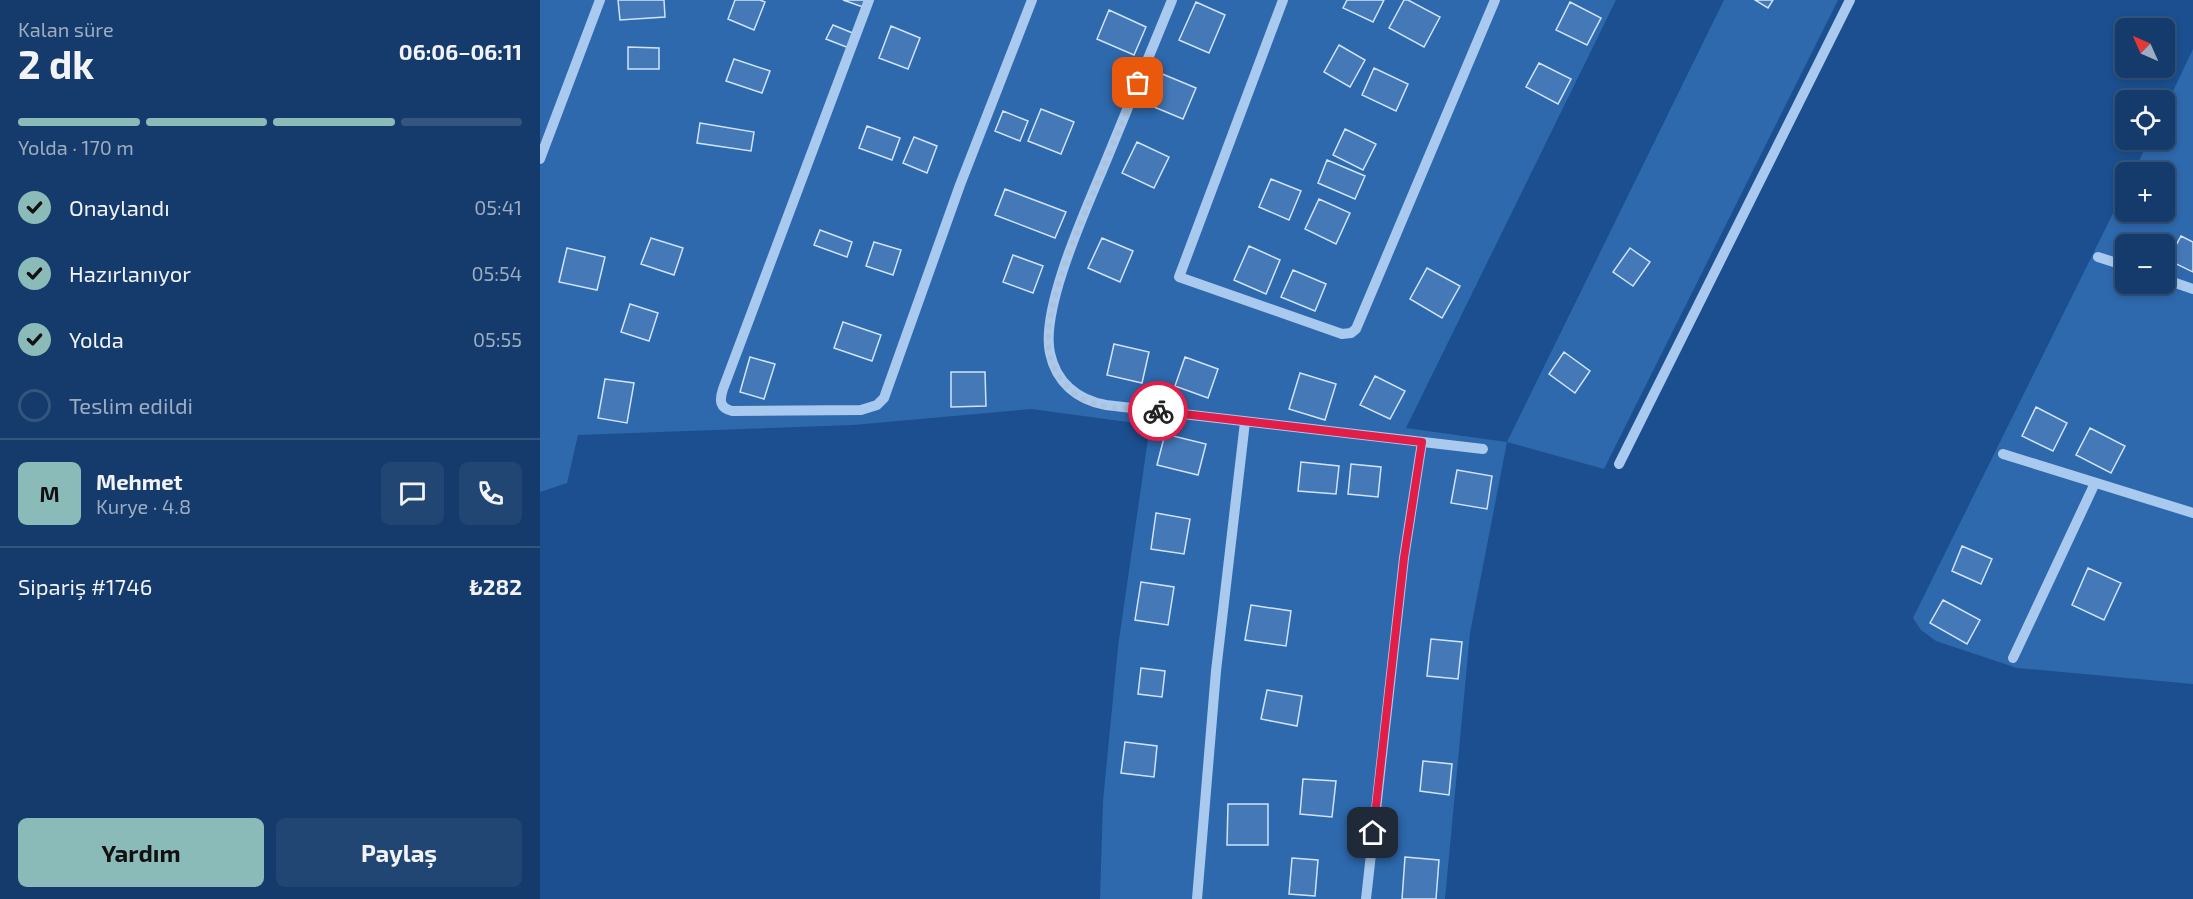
<!DOCTYPE html>
<html lang="tr">
<head>
<meta charset="utf-8">
<style>
  :root { --surface:#143b6b; --page:#214673; --text:#f1f3f6; --muted:#9dadc1; --line:#33557e; --accent:#8bbbb9 }
  body { margin:0; font-family:"Exo 2",sans-serif; background:var(--page); color:var(--text); height:100vh; display:flex; flex-direction:column; font-size:22px; white-space:nowrap }
  * { box-sizing:border-box; margin:0 }
  p { font-size:20px; color:var(--muted) }
  .icon { flex:none; width:33px; height:33px; fill:none; stroke:currentColor; stroke-width:2; stroke-linecap:round; stroke-linejoin:round }
  .map { position:relative; flex:1; overflow:hidden }
  .panel { display:flex; flex-direction:column; background:var(--surface); width:540px }
  .panel>* { flex:none }
  .needle { width:39px; rotate:315deg }
  .buttons { position:absolute; left:1575px; top:18px; display:grid; gap:12px }
  .buttons a { display:grid; place-items:center; width:60px; height:60px; border-radius:9px; background:var(--surface); box-shadow:0 3px 9px #0003,0 0 0 2px var(--line); font-size:30px }
  .pin { position:absolute; display:grid; place-items:center; width:51px; height:51px; color:#fff; margin:-26px; border-radius:12px; box-shadow:0 3px 9px #0006 }
  .courier { position:absolute; display:grid; place-items:center; width:60px; height:60px; margin:-30px; border:4px solid #e11d48; border-radius:50%; background:#fff; color:#222; box-shadow:0 2px 8px #0007 }
  .headline em { font-style:normal; font-weight:700 }
  .headline div { display:flex; flex-direction:column-reverse }
  .headline { display:flex; align-items:center; justify-content:space-between; height:102px; padding:0 18px }
  h1 { font-size:39px; font-weight:700; line-height:45px }
  .bar { display:grid; grid-template-columns:repeat(4,1fr); gap:9px 6px; align-content:center; height:72px; padding:0 18px }
  .bar i { height:8px; border-radius:4px; background:var(--line) }
  .bar .current { background:var(--accent) }
  .bar p { grid-column:span 4 }
  .line { display:flex; align-items:center; gap:15px; padding:0 18px; border-top:2px solid var(--line) }
  .line div { flex:1 }
  .round { display:grid; place-items:center; flex:none; width:63px; height:63px; border-radius:9px; background:var(--page) }
  ol { padding:0 18px; list-style:none }
  li { display:flex; align-items:center; gap:18px; height:66px }
  li p { margin-inline-start:auto }
  li .icon { padding:6px; border-radius:50%; background:var(--accent); color:#111; stroke-width:4 }
  li:last-child { color:var(--muted) }
  li i { width:33px; height:33px; border:3px solid var(--line); border-radius:50% }
  .cta { display:flex; gap:12px; margin-top:auto; padding:12px 18px }
  .cta a { flex:1; height:69px; border-radius:9px; background:var(--accent); color:#111; font-size:24px; font-weight:700; line-height:69px; text-align:center }
  .cta a+a { background:var(--page); color:var(--text) }
  main { display:flex; flex:1; min-height:0 }
  .map>svg:first-child { display:block }
  .green { fill:#2e69ad; fill-rule:evenodd }
  .building { fill:#4478b7; stroke:#cfe3fa; stroke-width:1.5 }
  .lines { fill:none; stroke-linecap:round; stroke-linejoin:round }
  .minor { stroke:#a9c9ee; stroke-width:10 }
  .done { stroke:#afc1d8; stroke-width:6; stroke-dasharray:0 10.8 }
  .route { stroke:#e11d48; stroke-width:8 }
</style>
</head>
<body>
<main>
<section class="panel">
<div class="headline"><div><h1>2 dk</h1><p>Kalan süre</p></div><em>06:06–06:11</em></div>
<div class="bar"><i class="current"></i><i class="current"></i><i class="current"></i><i></i><p>Yolda · 170 m</p></div>
<ol>
<li><svg class="icon" aria-label="check" viewBox="0 0 24 24"><path d="M5 12l5 5 9-10"/></svg>Onaylandı<p>05:41</p></li>
<li><svg class="icon" aria-label="check" viewBox="0 0 24 24"><path d="M5 12l5 5 9-10"/></svg>Hazırlanıyor<p>05:54</p></li>
<li><svg class="icon" aria-label="check" viewBox="0 0 24 24"><path d="M5 12l5 5 9-10"/></svg>Yolda<p>05:55</p></li>
<li><i></i>Teslim edildi</li>
</ol>
<div class="line" style="height:108px"><b class="round" style="background:var(--accent);color:#111">M</b><div><b>Mehmet</b><p>Kurye · 4.8</p></div><a class="round"><svg class="icon" aria-label="chat" viewBox="0 0 24 24"><path d="M4 5h16v11H9l-5 4z"/></svg></a><a class="round"><svg class="icon" aria-label="phone" viewBox="0 0 24 24"><path d="M5 4h4l2 5-3 2q2 4 5 5l2-3 5 2v4C11 20 4 13 5 4z"/></svg></a></div>
<div class="line" style="height:78px"><div>Sipariş #1746</div><b>₺282</b></div>
<div class="cta"><a>Yardım</a><a>Paylaş</a></div>
</section>
<div class="map">
<svg width="1653" height="899" viewBox="0 0 1653 899">
  <rect width="100%" height="100%" fill="#1b4f8f"/>
  <path class="green" d="M 0,0 L 1076,0 L 866,428 L 967,442 L 1184,0 L 1298,0 L 1064,469 L 967,442 L 930,633 L 905,899 L 560,899 L 563,801 L 578,647 L 610,425 L 491,409 L 313,425 L 38,435 L 27,483 L 0,492 Z
    M 1653,49 L 1653,684 L 1477,668 L 1396,641 L 1381,630 L 1373,618 L 1585,189 L 1586,212 L 1624,212 L 1624,172 L 1594,172 L 1609,140 L 1624,140 L 1625,108 ZM 1586,244 L 1624,244 L 1624,284 L 1586,284 Z"/>
  <path class="building" d="M 78,0 L 124,0 L 125,17 L 80,20 Z
    M 195,0 L 220,0 L 225,2 L 214,30 L 188,19 Z
    M 303,0 L 325,0 L 323,7 Z
    M 807,0 L 844,0 L 833,22 L 803,8 Z
    M 864,0 L 868,0 L 900,17 L 884,47 L 849,28 Z
    M 1215,0 L 1233,0 L 1228,8 Z
    M 656,2 L 685,15 L 669,53 L 639,40 Z
    M 1030,2 L 1061,18 L 1047,45 L 1016,30 Z
    M 569,10 L 606,27 L 594,55 L 557,39 Z
    M 293,25 L 315,34 L 309,48 L 286,39 Z
    M 351,26 L 380,38 L 368,69 L 339,58 Z
    M 799,45 L 825,60 L 810,87 L 784,72 Z
    M 88,47 L 119,48 L 119,69 L 88,69 Z
    M 194,59 L 230,71 L 222,93 L 186,81 Z
    M 999,63 L 1031,79 L 1018,104 L 986,87 Z
    M 834,68 L 868,84 L 856,111 L 822,95 Z
    M 620,73 L 656,88 L 643,119 L 607,104 Z
    M 501,109 L 534,122 L 521,154 L 488,141 Z
    M 463,111 L 488,121 L 480,141 L 455,131 Z
    M 160,123 L 214,132 L 211,151 L 157,143 Z
    M 327,126 L 360,138 L 352,160 L 319,148 Z
    M 805,129 L 836,144 L 823,170 L 793,155 Z
    M 374,137 L 397,146 L 387,173 L 363,163 Z
    M 597,142 L 629,157 L 614,188 L 582,173 Z
    M 787,160 L 825,176 L 815,199 L 778,183 Z
    M 731,179 L 761,191 L 749,220 L 719,207 Z
    M 465,189 L 526,212 L 515,238 L 455,215 Z
    M 779,199 L 810,213 L 796,244 L 765,229 Z
    M 280,230 L 312,242 L 307,257 L 274,245 Z
    M 1641,236 L 1653,242 L 1653,272 L 1628,260 Z
    M 111,238 L 143,248 L 134,275 L 101,264 Z
    M 562,238 L 593,251 L 580,282 L 548,268 Z
    M 334,242 L 361,250 L 353,275 L 326,266 Z
    M 709,246 L 740,260 L 726,294 L 694,280 Z
    M 27,248 L 65,257 L 57,290 L 19,282 Z
    M 1090,248 L 1110,262 L 1093,286 L 1073,272 Z
    M 473,255 L 503,266 L 493,293 L 463,282 Z
    M 887,268 L 920,286 L 902,318 L 870,299 Z
    M 753,270 L 786,284 L 775,311 L 741,297 Z
    M 90,304 L 118,313 L 109,341 L 81,332 Z
    M 303,322 L 341,335 L 332,361 L 294,348 Z
    M 574,344 L 609,352 L 602,383 L 567,375 Z
    M 1024,352 L 1050,371 L 1035,393 L 1009,374 Z
    M 210,357 L 235,364 L 224,399 L 200,392 Z
    M 645,357 L 678,369 L 668,398 L 635,386 Z
    M 411,372 L 445,372 L 446,406 L 411,407 Z
    M 760,373 L 796,384 L 785,420 L 749,409 Z
    M 835,376 L 865,391 L 850,419 L 820,405 Z
    M 65,379 L 94,383 L 87,423 L 58,418 Z
    M 1496,407 L 1527,423 L 1513,451 L 1482,436 Z
    M 1550,428 L 1585,446 L 1571,473 L 1536,455 Z
    M 625,434 L 666,444 L 658,475 L 617,465 Z
    M 761,462 L 799,466 L 796,494 L 758,491 Z
    M 811,464 L 841,467 L 838,497 L 808,494 Z
    M 917,470 L 952,476 L 947,509 L 911,503 Z
    M 616,513 L 650,519 L 644,554 L 611,549 Z
    M 1422,546 L 1452,559 L 1441,584 L 1412,571 Z
    M 1548,568 L 1581,583 L 1564,620 L 1532,605 Z
    M 601,582 L 634,587 L 628,625 L 595,620 Z
    M 1403,600 L 1440,620 L 1427,644 L 1390,623 Z
    M 711,605 L 751,611 L 746,646 L 705,640 Z
    M 891,639 L 922,642 L 918,679 L 887,676 Z
    M 601,668 L 625,671 L 622,697 L 598,694 Z
    M 727,690 L 762,696 L 757,726 L 721,719 Z
    M 585,742 L 617,746 L 614,777 L 581,773 Z
    M 883,761 L 912,764 L 909,795 L 880,791 Z
    M 763,779 L 796,781 L 792,817 L 760,814 Z
    M 688,804 L 728,804 L 728,845 L 687,845 Z
    M 865,857 L 899,860 L 896,899 L 862,899 Z
    M 752,858 L 778,860 L 775,896 L 749,894 Z"/>
  <g class="lines">
    <path class="minor" d="M 329,0 L 183,389 C 179,401 180,408 192,411 L 321,410 L 337,405 L 344,398 L 420,185 L 492,0
      M 632,0 C 610,54 588,107 566,161 C 548,205 500,308 510,353 C 516,382 537,400 566,405 L 943,449
      M 743,0 L 639,277 L 802,334 L 811,333 L 816,329 L 955,0
      M 0,159 L 60,0
      M 1558,257 L 1586,266
      M 1624,279 L 1653,289
      M 1463,454 L 1653,513
      M 1079,464 L 1310,0
      M 1473,658 L 1555,483
      M 657,899 L 676,671 L 705,422
      M 826,899 L 864,558 L 882,442"/>
  </g>
  <g class="lines">
    <path class="done" d="M 598,83 C 584,119 569,154 555,189 C 538,230 503,307 509,351 C 512,367 522,383 534,393 C 555,411 593,408 618,411"/>
    <path class="route" d="M 618,411 L 882,442 L 864,558 L 833,833"/>
  </g>
</svg>
<div class="buttons">
<a><svg class="needle" viewBox="-14 -14 28 28"><path d="M0-13l5 13h-10z" fill="#e53935"/><path d="M0 13l5-13h-10z" fill="#9dadc1"/></svg></a>
<a><svg class="icon" aria-label="locate" viewBox="0 0 24 24"><circle cx="12" cy="12" r="6"/><path d="M12 2v4M12 18v4M2 12h4M18 12h4"/></svg></a>
<a>+</a>
<a>−</a>
</div>
<div class="pin" style="left:598px;top:83px;background:#ea580c"><svg class="icon" aria-label="bag" viewBox="0 0 24 24"><path d="M5 8h14l-1 12H6zM9 8a3 3 0 0 1 6 0"/></svg></div>
<div class="pin" style="left:833px;top:833px;background:#1f2937"><svg class="icon" aria-label="home" viewBox="0 0 24 24"><path d="M3 11l9-7 9 7M6 9v11h12V9"/></svg></div>
<div class="courier" style="left:618px;top:411px"><svg class="icon" aria-label="bike" viewBox="0 0 24 24"><circle cx="6" cy="16" r="4"/><circle cx="18" cy="16" r="4"/><path d="M6 16l4-8h5l3 8M10 8l3 8H6M13 5h3"/></svg></div>
</div>
</main>
</body>
</html>
